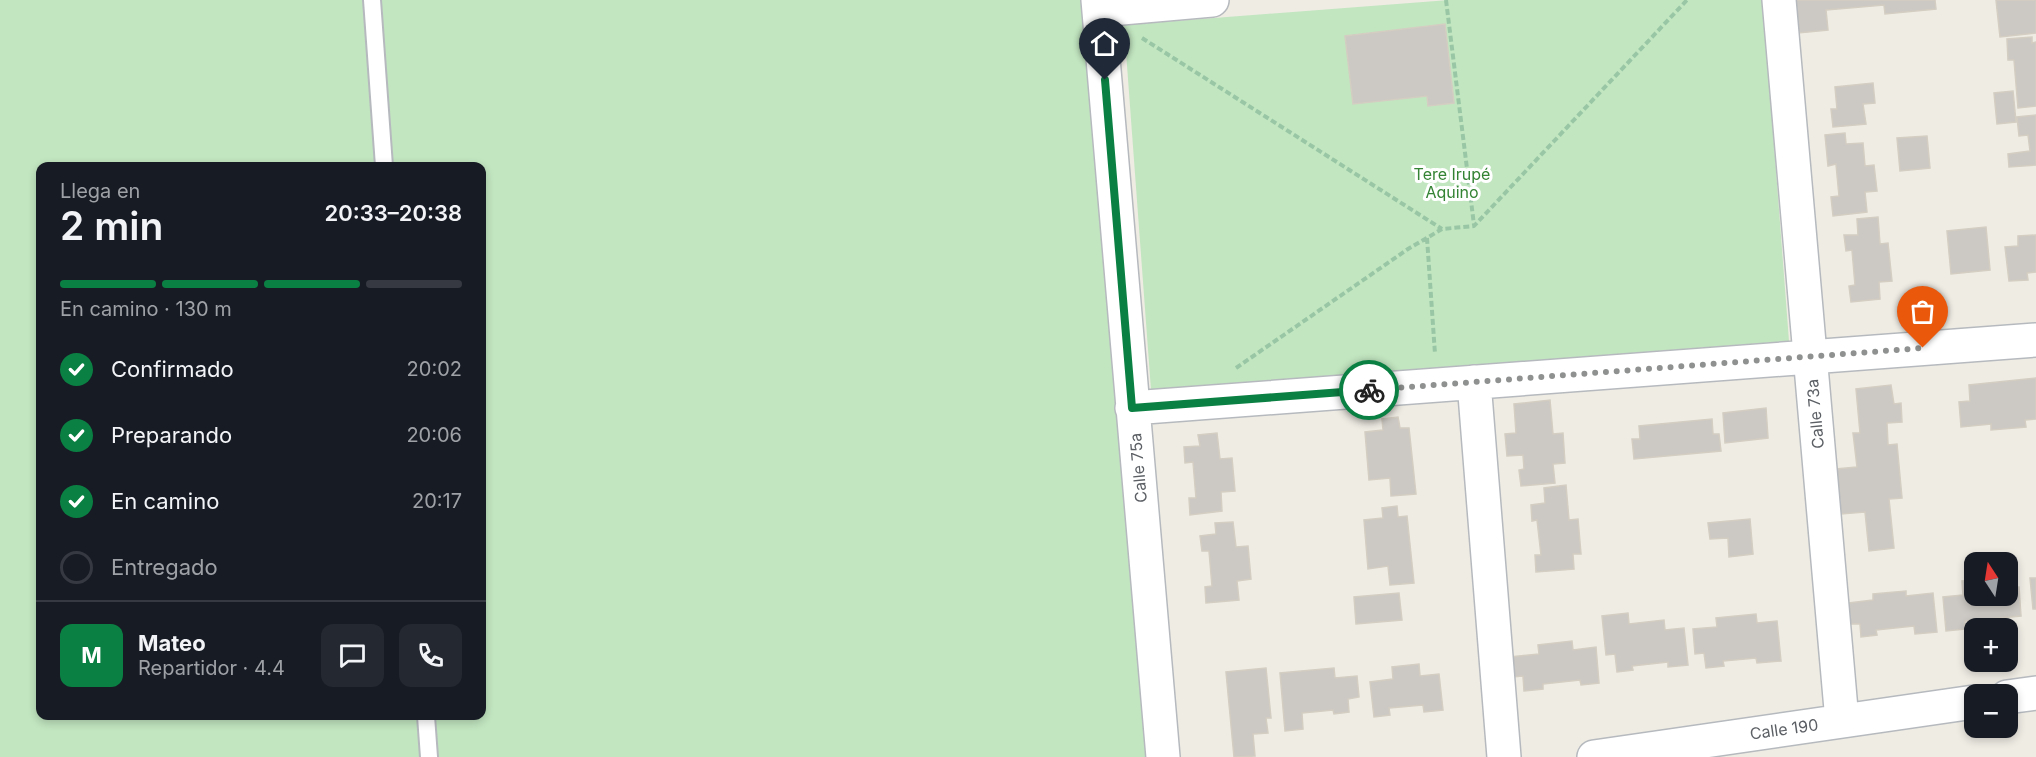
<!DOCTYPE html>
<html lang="es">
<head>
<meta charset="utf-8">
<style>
  :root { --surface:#171b24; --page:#242831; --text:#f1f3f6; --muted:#9ea1a6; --line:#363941; --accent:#0b8043 }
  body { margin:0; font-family:Inter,sans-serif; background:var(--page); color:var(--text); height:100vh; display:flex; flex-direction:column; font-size:22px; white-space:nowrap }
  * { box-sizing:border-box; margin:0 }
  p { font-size:20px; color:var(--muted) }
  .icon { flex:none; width:33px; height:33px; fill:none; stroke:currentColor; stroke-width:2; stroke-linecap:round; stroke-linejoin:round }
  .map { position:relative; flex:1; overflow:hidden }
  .panel { position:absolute; left:36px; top:162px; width:450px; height:558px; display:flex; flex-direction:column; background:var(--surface); border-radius:12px; box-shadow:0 3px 9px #0003 }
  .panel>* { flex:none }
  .needle { width:39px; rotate:348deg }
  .fabs { position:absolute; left:1964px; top:552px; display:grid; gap:12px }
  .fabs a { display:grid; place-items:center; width:54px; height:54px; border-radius:12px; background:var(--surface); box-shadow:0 3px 9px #0003; font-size:30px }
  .pin { position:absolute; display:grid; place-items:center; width:51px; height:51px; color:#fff; margin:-62px -26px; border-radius:50% 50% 50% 0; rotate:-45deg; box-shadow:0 0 6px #0007 }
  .pin .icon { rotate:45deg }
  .courier { position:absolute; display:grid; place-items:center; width:60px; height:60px; margin:-30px; border:4px solid #0b8043; border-radius:50%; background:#fff; color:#222; box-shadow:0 2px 8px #0007 }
  .summary em { font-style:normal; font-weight:600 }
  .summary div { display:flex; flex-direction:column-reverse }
  .summary { display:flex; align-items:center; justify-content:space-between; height:102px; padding:0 24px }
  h1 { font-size:39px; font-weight:600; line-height:45px }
  .bar { display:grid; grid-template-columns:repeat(4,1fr); gap:9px 6px; align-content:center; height:72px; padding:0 24px }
  .bar i { height:8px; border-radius:4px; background:var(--line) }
  .bar .selected { background:var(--accent) }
  .bar p { grid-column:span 4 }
  .line { display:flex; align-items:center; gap:15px; padding:0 24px; border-top:2px solid var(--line) }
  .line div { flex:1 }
  .round { display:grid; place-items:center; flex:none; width:63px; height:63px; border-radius:12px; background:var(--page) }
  ol { padding:0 24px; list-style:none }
  li { display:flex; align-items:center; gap:18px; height:66px }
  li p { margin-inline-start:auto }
  li .icon { padding:6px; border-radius:50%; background:var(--accent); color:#fff; stroke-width:4 }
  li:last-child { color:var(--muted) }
  li i { width:33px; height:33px; border:3px solid var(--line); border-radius:50% }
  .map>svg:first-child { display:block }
  .green { fill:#c2e6c0; fill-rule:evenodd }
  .building { fill:#ccc8c3; stroke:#d3cdc2; stroke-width:1.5 }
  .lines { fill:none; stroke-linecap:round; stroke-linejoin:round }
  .lane-casing { stroke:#b6babe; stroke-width:20 }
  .street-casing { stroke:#b6babe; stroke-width:36 }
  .path { stroke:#99c7a5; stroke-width:4; stroke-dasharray:6 3; stroke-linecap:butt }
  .lane { stroke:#fff; stroke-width:16 }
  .street { stroke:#fff; stroke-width:33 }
  .done { stroke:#8f9191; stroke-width:6; stroke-dasharray:0 10.8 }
  .route { stroke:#0b8043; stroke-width:8 }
  .labels { text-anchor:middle; stroke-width:6; stroke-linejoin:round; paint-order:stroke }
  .park-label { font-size:16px; fill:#348334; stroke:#fff }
  .street-label { font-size:16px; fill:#5c6065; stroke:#fff }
</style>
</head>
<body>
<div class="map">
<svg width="2036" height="757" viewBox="0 0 2036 757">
  <rect width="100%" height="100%" fill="#efece4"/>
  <path class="green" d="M 0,0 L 1098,0 L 1163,757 L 0,757 ZM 40,166 L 482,166 L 482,716 L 40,716 Z
    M 1449,0 L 1763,0 L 1789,341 L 1151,390 L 1124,25 Z"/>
  <path class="building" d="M 1794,0 L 1935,0 L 1936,9 L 1885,14 L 1884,5 L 1826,10 L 1828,30 L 1798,33 Z
    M 1996,0 L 2036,0 L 2036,33 L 2000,37 Z
    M 1445,24 L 1454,103 L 1428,106 L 1427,96 L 1353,104 L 1345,36 Z
    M 2032,37 L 2032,43 L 2036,42 L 2036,106 L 2018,108 L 2014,60 L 2008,60 L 2007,39 Z
    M 1873,83 L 1875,103 L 1863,104 L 1866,124 L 1833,127 L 1831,109 L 1837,109 L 1835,87 Z
    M 2013,91 L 2016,122 L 1997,124 L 1994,93 Z
    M 2036,115 L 2036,165 L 2009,167 L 2008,154 L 2030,151 L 2028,135 L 2019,136 L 2017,117 Z
    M 1845,133 L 1846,144 L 1863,143 L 1865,166 L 1874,165 L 1877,191 L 1865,192 L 1867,212 L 1833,216 L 1831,197 L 1839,196 L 1836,164 L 1828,166 L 1825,135 Z
    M 1927,136 L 1930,168 L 1900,171 L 1897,138 Z
    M 1878,217 L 1880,244 L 1888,243 L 1892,281 L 1879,282 L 1880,299 L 1851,302 L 1849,286 L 1855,285 L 1852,250 L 1846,251 L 1844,235 L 1858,235 L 1857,219 Z
    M 1986,227 L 1990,270 L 1951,274 L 1947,231 Z
    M 2036,235 L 2036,272 L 2027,273 L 2028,280 L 2009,281 L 2005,247 L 2018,246 L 2018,236 Z
    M 2036,378 L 2036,419 L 2025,420 L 2026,427 L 1991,430 L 1991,424 L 1961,427 L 1959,402 L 1970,401 L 1969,385 Z
    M 1891,385 L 1894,404 L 1901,403 L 1902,422 L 1887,423 L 1888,445 L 1897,444 L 1902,498 L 1889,499 L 1894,548 L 1869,551 L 1865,512 L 1841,514 L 1836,469 L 1857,467 L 1853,433 L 1860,433 L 1856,389 Z
    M 1550,400 L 1553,434 L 1563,433 L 1565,463 L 1553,464 L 1555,483 L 1521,486 L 1519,470 L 1524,469 L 1523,455 L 1507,456 L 1505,434 L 1516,433 L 1514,404 Z
    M 1766,408 L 1768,438 L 1725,443 L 1723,413 Z
    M 1398,417 L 1400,428 L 1409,428 L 1416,494 L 1391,496 L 1390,478 L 1369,480 L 1365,432 L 1383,430 L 1382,419 Z
    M 1712,419 L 1713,434 L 1719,434 L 1721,451 L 1634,459 L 1632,439 L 1640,439 L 1639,426 Z
    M 1217,433 L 1220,459 L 1232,458 L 1235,491 L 1221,492 L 1222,511 L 1190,515 L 1189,498 L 1196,498 L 1193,462 L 1185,463 L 1184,447 L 1200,446 L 1198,435 Z
    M 1566,485 L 1569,520 L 1578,519 L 1581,554 L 1573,554 L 1574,569 L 1536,572 L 1535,555 L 1541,555 L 1537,520 L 1532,521 L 1531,505 L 1545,503 L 1544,488 Z
    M 1397,506 L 1398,517 L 1407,516 L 1414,583 L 1390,585 L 1388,566 L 1368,569 L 1364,520 L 1383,518 L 1382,508 Z
    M 1750,519 L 1753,554 L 1729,557 L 1728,538 L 1710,539 L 1708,523 Z
    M 1233,522 L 1236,547 L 1248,546 L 1251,579 L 1237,581 L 1239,600 L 1206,603 L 1205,587 L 1212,586 L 1209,551 L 1202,551 L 1200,536 L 1216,534 L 1215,523 Z
    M 2030,578 L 2036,578 L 2036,609 L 2033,609 Z
    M 1974,580 L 1974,596 L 2007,596 L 2007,588 L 2019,587 L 2021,616 L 1965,621 L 1965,629 L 1946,631 L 1943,597 L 1963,595 L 1962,581 Z
    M 1906,591 L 1906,596 L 1933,593 L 1937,632 L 1915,634 L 1914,626 L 1876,630 L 1877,635 L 1861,637 L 1860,624 L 1850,624 L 1849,603 L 1873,600 L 1873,594 Z
    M 1399,593 L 1402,620 L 1356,624 L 1354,597 Z
    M 1628,613 L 1629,624 L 1664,620 L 1665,630 L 1684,628 L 1688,665 L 1668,667 L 1668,662 L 1632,666 L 1633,670 L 1617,672 L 1615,654 L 1606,655 L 1602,616 Z
    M 1756,614 L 1757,623 L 1777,621 L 1781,661 L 1757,663 L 1756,658 L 1723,661 L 1724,666 L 1706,668 L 1704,653 L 1695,654 L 1693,629 L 1717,627 L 1716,618 Z
    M 1572,641 L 1573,650 L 1596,647 L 1599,683 L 1581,685 L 1580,680 L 1543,684 L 1543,689 L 1524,691 L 1523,676 L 1512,677 L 1510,657 L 1539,654 L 1538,645 Z
    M 1419,664 L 1420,676 L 1439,674 L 1443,710 L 1424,712 L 1423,705 L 1389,708 L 1390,715 L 1374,717 L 1370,682 L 1393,679 L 1392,667 Z
    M 1266,668 L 1271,718 L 1266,718 L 1268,733 L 1253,734 L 1255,756 L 1234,757 L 1226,672 Z
    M 1334,668 L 1335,678 L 1357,676 L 1359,697 L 1348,699 L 1349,712 L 1334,714 L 1333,710 L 1302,713 L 1303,729 L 1285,731 L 1280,673 Z"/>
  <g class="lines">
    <g class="lane-casing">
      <path id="lane" d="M 372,0 L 384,166
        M 426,716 L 429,757"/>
    </g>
    <g class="street-casing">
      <path id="street" d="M 1098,0 L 1163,757
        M 1779,0 L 1842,721
        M 1099,10 L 1212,0
        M 1474,382 L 1504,757
        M 1132,408 L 2036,340
        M 2007,697 L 2036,693
        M 1594,757 L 1974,702"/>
    </g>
    <path class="path" d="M 1446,0 L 1474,225
      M 1142,38 L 1442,229
      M 1427,238 L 1435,354
      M 1236,368 L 1408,249 L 1442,229 L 1474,226 L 1687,0"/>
    <use href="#lane" class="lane"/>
    <use href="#street" class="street"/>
  </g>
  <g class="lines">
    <path class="done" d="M 1369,390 L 1923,348"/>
    <path class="route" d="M 1105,80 L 1132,408 L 1369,390"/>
  </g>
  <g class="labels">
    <g class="park-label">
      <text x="1452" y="180">Tere Irupé<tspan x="1452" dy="18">Aquino</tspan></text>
    </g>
    <g class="street-label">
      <text transform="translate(1815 414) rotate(-95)" y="6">Calle 73a</text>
      <text transform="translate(1138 468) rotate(-95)" y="6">Calle 75a</text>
      <text transform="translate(1784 729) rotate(-8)" y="6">Calle 190</text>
    </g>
  </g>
</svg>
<div class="fabs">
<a><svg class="needle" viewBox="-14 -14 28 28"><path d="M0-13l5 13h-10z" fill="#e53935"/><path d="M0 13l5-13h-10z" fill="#9ea1a6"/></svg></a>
<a>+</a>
<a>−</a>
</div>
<div class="pin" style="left:1923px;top:348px;background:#ea580c"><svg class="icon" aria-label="bag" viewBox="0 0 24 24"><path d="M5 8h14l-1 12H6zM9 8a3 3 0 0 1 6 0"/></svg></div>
<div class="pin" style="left:1105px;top:80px;background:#1f2937"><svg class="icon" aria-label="home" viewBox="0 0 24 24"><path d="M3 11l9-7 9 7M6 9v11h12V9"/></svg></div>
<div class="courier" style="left:1369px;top:390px"><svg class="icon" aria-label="bike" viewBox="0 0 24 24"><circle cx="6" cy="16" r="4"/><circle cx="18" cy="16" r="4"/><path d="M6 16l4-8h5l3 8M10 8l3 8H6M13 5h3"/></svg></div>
<section class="panel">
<div class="summary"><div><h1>2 min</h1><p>Llega en</p></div><em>20:33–20:38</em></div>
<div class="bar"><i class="selected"></i><i class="selected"></i><i class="selected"></i><i></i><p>En camino · 130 m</p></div>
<ol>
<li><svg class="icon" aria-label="check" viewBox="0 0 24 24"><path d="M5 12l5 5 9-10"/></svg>Confirmado<p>20:02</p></li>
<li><svg class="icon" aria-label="check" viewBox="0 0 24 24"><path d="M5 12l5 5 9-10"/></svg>Preparando<p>20:06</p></li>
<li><svg class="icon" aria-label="check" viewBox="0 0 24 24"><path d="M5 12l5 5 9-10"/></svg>En camino<p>20:17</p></li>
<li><i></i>Entregado</li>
</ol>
<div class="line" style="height:108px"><b class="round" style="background:var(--accent);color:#fff">M</b><div><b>Mateo</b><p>Repartidor · 4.4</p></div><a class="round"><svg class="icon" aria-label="chat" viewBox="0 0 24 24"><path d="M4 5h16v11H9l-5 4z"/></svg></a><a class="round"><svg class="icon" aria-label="phone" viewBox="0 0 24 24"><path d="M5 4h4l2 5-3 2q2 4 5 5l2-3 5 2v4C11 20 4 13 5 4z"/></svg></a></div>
</section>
</div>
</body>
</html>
